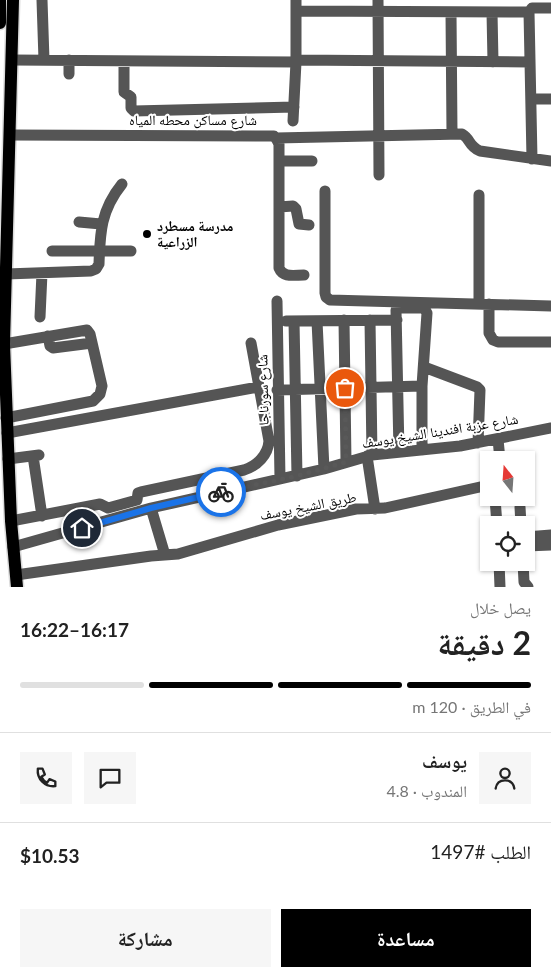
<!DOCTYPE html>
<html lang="ar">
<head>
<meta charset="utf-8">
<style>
  :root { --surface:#fff; --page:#f6f6f6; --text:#222; --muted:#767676; --line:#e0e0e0; --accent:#000 }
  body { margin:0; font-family:Lato,"Noto Naskh Arabic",sans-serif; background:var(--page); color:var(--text); direction:rtl; height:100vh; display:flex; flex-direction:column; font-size:19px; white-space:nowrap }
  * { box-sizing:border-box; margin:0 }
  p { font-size:16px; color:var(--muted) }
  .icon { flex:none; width:28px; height:28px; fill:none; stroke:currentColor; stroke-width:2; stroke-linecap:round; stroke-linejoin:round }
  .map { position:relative; height:587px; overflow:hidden; direction:ltr }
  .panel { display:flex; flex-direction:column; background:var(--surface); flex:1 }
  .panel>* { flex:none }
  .needle { width:32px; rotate:343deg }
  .fabs { position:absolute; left:480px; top:451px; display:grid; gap:10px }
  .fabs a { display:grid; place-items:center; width:55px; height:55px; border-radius:0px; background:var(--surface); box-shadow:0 1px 4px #0004; font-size:25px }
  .pin { position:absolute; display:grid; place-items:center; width:42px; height:42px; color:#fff; margin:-21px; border:2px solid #fff; border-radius:50%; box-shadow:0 1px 5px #0007 }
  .courier { position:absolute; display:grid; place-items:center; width:50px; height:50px; margin:-25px; border:4px solid #1a73e8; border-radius:50%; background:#fff; color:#222; box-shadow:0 1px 6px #0007 }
  .head em { font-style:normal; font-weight:700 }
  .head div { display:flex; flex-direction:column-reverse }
  .head { display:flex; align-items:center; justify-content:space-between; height:85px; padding:0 20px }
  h1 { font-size:32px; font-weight:700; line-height:38px }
  .bar { display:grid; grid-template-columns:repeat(4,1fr); gap:8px 5px; align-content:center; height:60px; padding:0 20px }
  .bar i { height:6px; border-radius:4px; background:var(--line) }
  .bar .current { background:var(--accent) }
  .bar p { grid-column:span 4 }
  .line { display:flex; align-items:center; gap:12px; padding:0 20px; border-top:1px solid var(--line) }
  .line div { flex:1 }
  .round { display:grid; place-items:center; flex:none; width:52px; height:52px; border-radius:0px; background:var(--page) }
  .primary-button { display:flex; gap:10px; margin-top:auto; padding:10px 20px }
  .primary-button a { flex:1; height:58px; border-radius:0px; background:var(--accent); color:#fff; font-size:20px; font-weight:700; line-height:58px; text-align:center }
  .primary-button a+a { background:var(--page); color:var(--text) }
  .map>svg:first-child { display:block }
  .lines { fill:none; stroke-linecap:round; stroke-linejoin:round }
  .major-casing { stroke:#dbdbdb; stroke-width:15 }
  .minor { stroke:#555; stroke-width:11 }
  .major { stroke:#000; stroke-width:12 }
  .done { stroke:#595959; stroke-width:5; stroke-dasharray:0 9 }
  .route { stroke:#1a73e8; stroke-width:6 }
  .poi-dot { fill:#000; stroke:#fff; stroke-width:2 }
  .labels { text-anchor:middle; stroke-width:4; stroke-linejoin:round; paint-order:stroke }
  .street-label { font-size:14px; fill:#000; stroke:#fff }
  .poi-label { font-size:14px; font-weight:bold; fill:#000; stroke:#fff; text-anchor:start }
</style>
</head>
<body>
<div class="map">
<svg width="551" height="587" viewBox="0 0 551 587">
  <rect width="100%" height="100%" fill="#fff"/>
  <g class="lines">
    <g class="major-casing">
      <path id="major" d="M 13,0 L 4,344 L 11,521 L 17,587
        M 0,23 L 0,0"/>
    </g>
    <path class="minor" d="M 42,0 L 44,60
      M 378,0 L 379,175
      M 296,11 L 529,12
      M 451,12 L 452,134
      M 492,12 L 493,62
      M 12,60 L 296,62
      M 69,60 L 69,74
      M 296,60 L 530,62
      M 124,61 L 124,92 L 131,97 L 131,108 L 134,111 L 294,107
      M 531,99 L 551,99
      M 293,121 L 296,62 L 296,0
      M 10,135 L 274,136 L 277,140 L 279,144 L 279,268 C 283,278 294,275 304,275
      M 276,138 L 462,134 C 471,139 468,146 480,151 L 551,161
      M 532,159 L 529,12 L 532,8 L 551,8
      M 279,161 L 312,161
      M 325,191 L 325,293 L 326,297 L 330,300 L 551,306
      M 479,195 L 479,304
      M 279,207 L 293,206 L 296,209 L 299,224 L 309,225
      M 79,222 L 101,224
      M 52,251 L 131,251
      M 6,274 L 91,271 L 96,269 L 99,264 C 100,232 101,210 122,184
      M 277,301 L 280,479
      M 489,304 L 489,333 L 493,340 L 498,342 L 551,342
      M 40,317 L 42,273
      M 344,320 L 346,462
      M 370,320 L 372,455
      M 286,321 L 397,320
      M 294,321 L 297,476
      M 317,321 L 324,469
      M 48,336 L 50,346 L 53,348 L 92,343
      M 4,344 L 87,330 L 90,334 L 102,386 L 100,394 L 93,401 L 6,418
      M 424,367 L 477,387 L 480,390 L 478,443
      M 277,390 L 422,386
      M 7,433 L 258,387
      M 498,439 L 500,460
      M 399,452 L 396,310 L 399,308 L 424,308 L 427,313 L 422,386 L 422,450
      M 33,456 L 42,516
      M 367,456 L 375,509
      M 8,459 L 39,455
      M 495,498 L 497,525
      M 520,507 L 521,525
      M 151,508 L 165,555
      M 11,521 L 100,504 L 108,508 L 137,500 L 138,493 L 141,492 L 244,470 C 257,466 268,455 269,441 L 251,343
      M 526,537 L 551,535
      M 526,546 L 551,545
      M 13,547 L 151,508 L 324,469 L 372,455 L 460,446 L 551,428
      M 499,562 L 500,587
      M 523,562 L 524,582 L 528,587
      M 16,575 L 151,556 L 178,554 L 278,525 L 356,509 L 385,508 L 489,485"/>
    <use href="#major" class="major"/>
  </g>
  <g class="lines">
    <path class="done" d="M 221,492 L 297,476 L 346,462 L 345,388"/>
    <path class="route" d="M 82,528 L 151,508 L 221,492"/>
  </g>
  <circle class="poi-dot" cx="147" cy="234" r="5"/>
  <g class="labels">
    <g class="street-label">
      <text x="193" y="125">شارع مساكن محطه المياه</text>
      <text transform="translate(263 390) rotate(-91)" y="5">شارع سورناجا</text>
      <text transform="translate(440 431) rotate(-9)" y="5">شارع عزبة افندينا الشيخ يوسف</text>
      <text transform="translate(308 506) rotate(-11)" y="5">طريق الشيخ يوسف</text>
    </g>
    <g class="poi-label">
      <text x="157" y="231">مدرسة مسطرد<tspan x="157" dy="16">الزراعية</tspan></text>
    </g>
  </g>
</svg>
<div class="fabs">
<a><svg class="needle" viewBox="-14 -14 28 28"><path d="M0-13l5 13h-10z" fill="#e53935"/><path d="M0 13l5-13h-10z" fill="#767676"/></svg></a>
<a><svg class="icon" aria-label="locate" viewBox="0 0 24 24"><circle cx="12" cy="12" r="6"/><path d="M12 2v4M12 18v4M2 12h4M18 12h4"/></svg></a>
</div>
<div class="pin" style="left:345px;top:388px;background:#ea580c"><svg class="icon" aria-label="bag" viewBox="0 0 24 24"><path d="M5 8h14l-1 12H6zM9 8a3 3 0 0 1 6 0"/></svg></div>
<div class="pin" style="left:82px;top:528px;background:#1f2937"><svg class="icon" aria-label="home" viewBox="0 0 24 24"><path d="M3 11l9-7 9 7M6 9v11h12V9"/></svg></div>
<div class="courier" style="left:221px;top:492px"><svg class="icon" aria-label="bike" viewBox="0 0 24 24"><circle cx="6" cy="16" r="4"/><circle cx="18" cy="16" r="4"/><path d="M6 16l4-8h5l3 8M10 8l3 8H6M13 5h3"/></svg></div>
</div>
<section class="panel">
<div class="head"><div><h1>2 دقيقة</h1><p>يصل خلال</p></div><em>16:17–16:22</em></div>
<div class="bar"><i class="current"></i><i class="current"></i><i class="current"></i><i></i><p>في الطريق · 120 m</p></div>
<div class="line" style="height:90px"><a class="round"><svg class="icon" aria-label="person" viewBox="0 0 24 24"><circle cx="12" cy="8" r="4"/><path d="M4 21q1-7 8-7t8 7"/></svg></a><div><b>يوسف</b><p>المندوب · 4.8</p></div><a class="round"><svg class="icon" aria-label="chat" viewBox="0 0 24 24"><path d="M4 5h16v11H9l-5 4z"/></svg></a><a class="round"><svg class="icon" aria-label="phone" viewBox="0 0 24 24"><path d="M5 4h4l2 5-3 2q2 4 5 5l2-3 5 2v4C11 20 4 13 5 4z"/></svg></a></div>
<div class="line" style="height:65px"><div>الطلب #1497</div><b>$10.53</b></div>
<div class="primary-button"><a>مساعدة</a><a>مشاركة</a></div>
</section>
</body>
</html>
